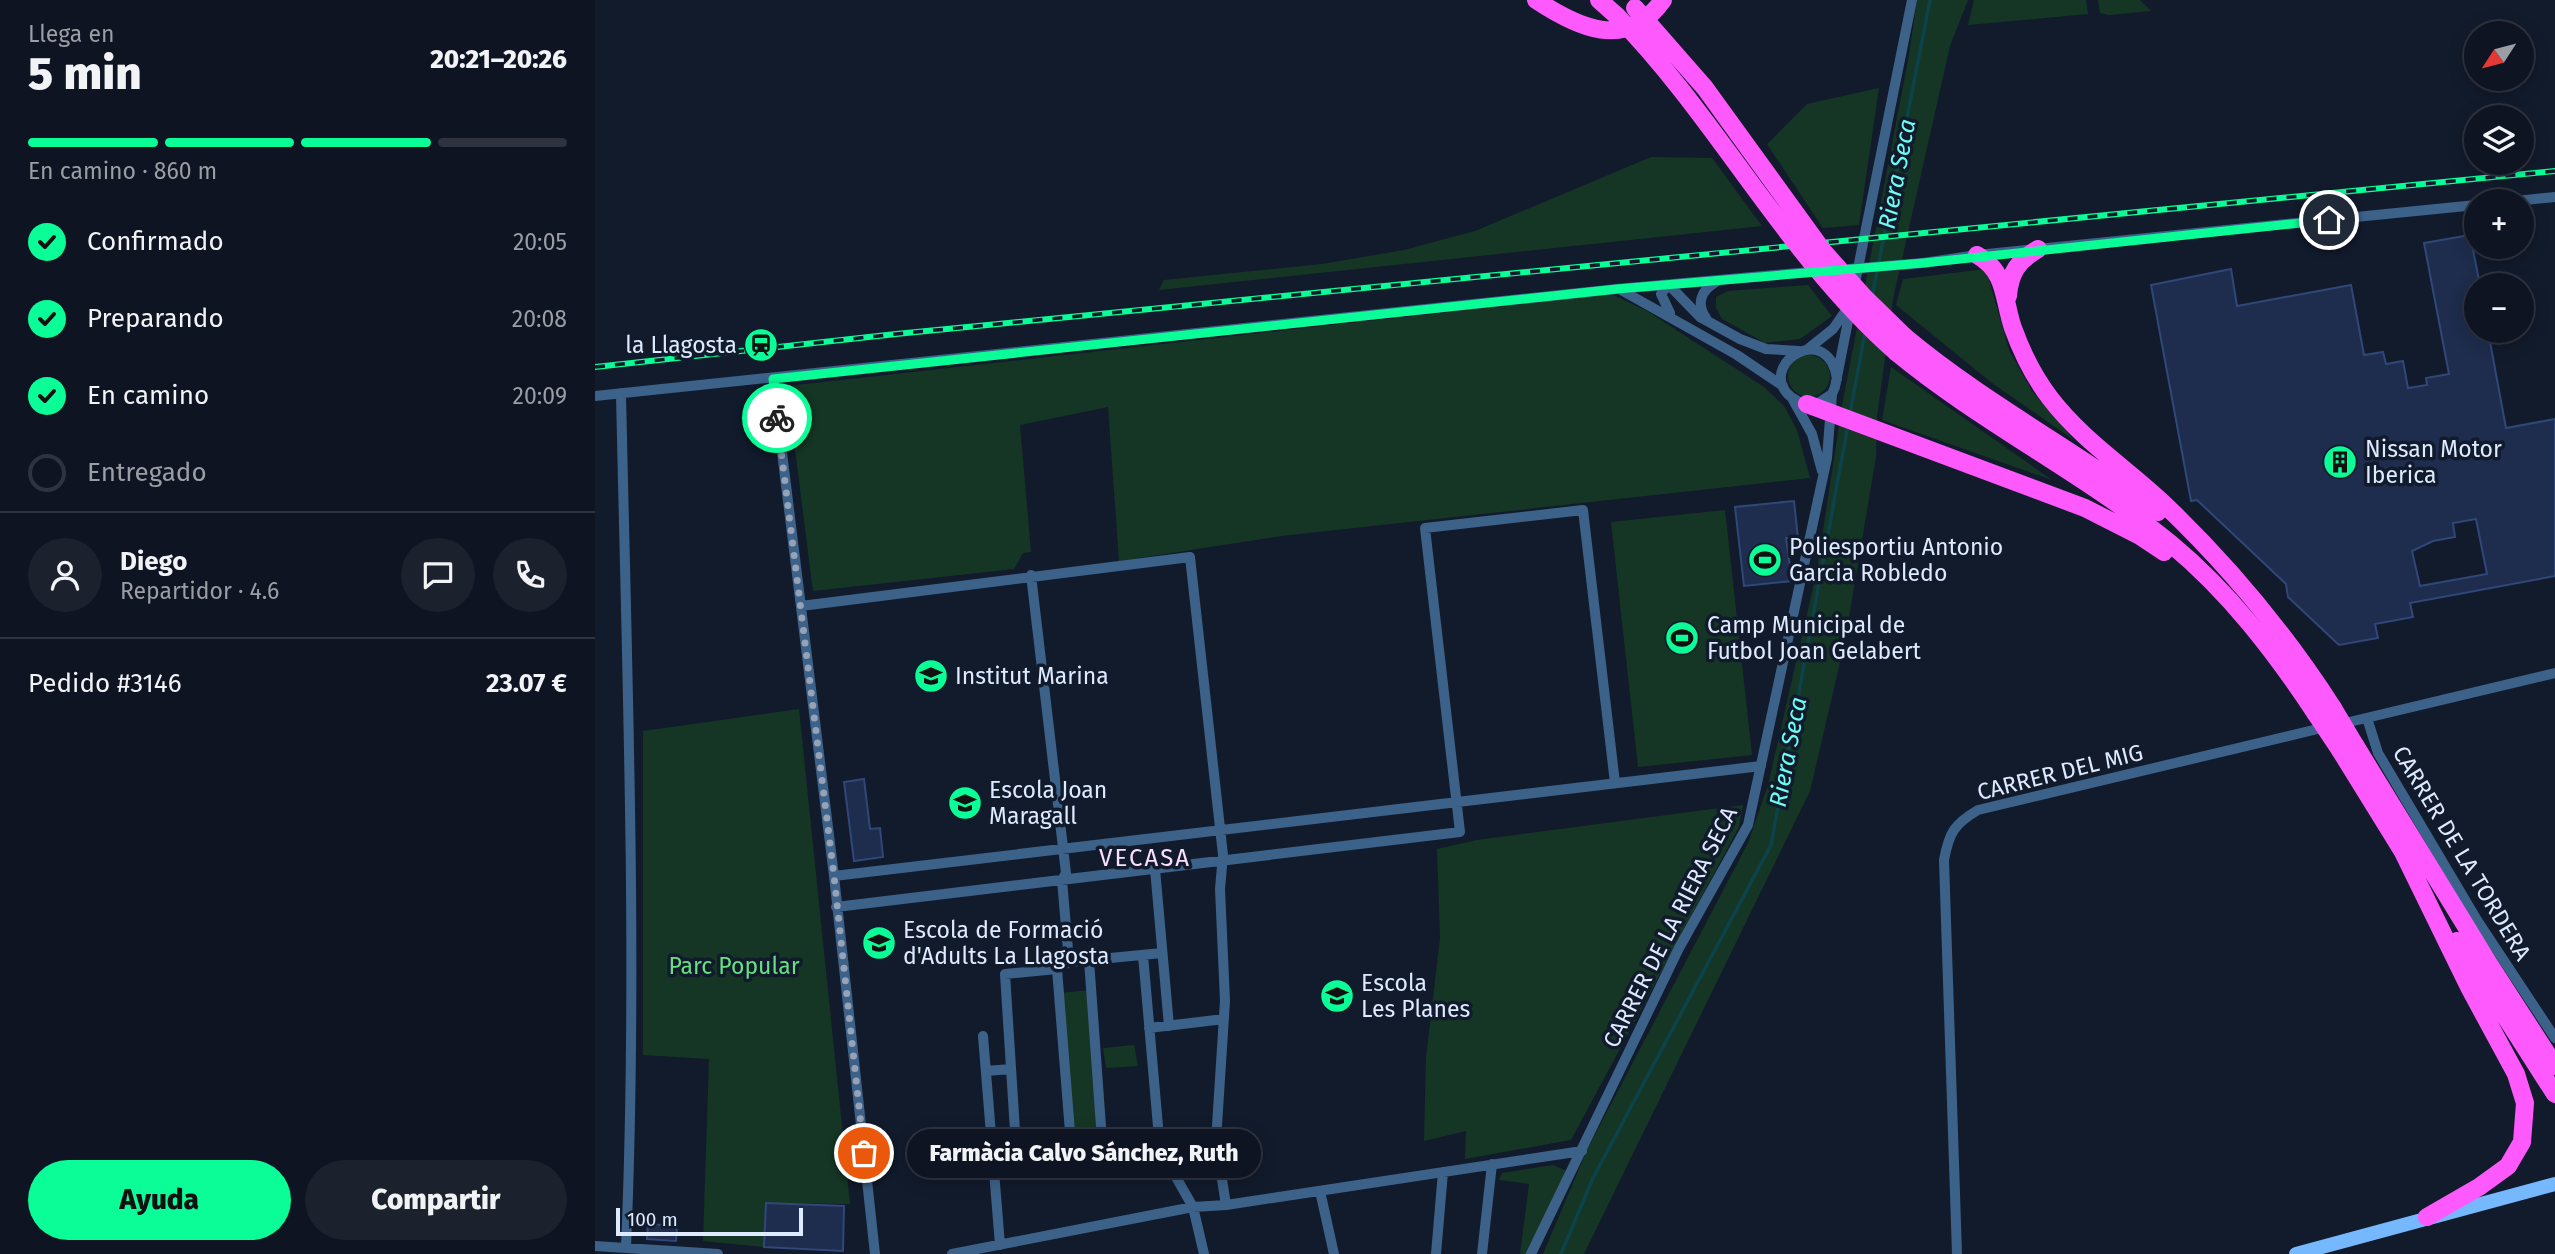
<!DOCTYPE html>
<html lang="es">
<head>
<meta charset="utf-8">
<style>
  :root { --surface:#0e1421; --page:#1c212e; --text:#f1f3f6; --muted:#9b9ea5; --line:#2e333f; --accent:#0bfd98 }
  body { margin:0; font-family:"Fira Sans",sans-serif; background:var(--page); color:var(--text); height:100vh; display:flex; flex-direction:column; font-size:26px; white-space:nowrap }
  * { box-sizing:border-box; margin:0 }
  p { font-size:23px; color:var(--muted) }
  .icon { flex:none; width:38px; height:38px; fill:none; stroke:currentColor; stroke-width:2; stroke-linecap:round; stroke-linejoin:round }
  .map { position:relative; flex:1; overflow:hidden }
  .side { display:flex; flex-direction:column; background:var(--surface); width:595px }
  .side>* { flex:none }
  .needle { width:46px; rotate:234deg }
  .controls { position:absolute; left:1869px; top:21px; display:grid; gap:14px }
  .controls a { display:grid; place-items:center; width:70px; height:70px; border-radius:50%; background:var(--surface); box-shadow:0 4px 18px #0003,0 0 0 2px var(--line); font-size:35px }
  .scale { position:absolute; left:21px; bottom:18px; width:187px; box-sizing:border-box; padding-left:7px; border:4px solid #ddeaff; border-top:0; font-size:19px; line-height:24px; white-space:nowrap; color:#ddeaff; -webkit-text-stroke:5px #121b2c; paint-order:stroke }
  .pin { position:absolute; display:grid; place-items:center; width:60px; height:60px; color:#fff; margin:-30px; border:4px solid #fff; border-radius:50%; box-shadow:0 2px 7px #0007 }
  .courier { position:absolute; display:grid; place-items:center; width:70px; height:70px; margin:-35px; border:5px solid #0bfd98; border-radius:50%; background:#fff; color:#222; box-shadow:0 2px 9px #0007 }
  .bubble { position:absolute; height:49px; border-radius:24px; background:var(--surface); box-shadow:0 4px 18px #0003,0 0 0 2px var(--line); font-size:23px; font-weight:800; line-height:49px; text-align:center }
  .head em { font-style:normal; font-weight:800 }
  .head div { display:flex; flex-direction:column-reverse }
  .head { display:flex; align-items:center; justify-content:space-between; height:119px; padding:0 28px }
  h1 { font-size:46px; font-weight:800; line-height:52px }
  .bar { display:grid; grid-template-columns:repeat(4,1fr); gap:10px 7px; align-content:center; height:84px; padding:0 28px }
  .bar i { height:9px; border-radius:5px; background:var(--line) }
  .bar .on { background:var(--accent) }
  .bar p { grid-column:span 4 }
  .line { display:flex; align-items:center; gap:18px; padding:0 28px; border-top:2px solid var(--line) }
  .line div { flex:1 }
  .round { display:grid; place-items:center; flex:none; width:74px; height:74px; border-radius:37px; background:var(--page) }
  ol { padding:0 28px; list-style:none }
  li { display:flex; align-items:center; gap:21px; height:77px }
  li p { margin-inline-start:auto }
  li .icon { padding:7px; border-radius:50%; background:var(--accent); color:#111; stroke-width:4 }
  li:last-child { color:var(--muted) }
  li i { width:38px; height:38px; border:4px solid var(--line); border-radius:50% }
  .cta { display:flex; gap:14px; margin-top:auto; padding:14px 28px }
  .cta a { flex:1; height:80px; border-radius:42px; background:var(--accent); color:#111; font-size:28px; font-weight:800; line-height:80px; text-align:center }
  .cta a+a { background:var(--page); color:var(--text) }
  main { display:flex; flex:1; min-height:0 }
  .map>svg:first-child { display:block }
  .green { fill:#153624 }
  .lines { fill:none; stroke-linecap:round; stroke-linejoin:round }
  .stream { stroke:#0c434b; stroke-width:3.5 }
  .building { fill:#1e2c4d; stroke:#304779; stroke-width:2; fill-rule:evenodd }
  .minor { stroke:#3d628a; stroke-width:10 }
  .secondary { stroke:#75b8fe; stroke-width:14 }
  .motorway { stroke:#fe59fd; stroke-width:18 }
  .rail-casing { stroke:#0bfd98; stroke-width:6 }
  .rail { stroke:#121b2c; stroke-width:3.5; stroke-dasharray:10; stroke-linecap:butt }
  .minor-bridge { stroke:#3d628a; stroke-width:10 }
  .motorway-bridge { stroke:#fe59fd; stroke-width:18 }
  .done { stroke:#96a2b5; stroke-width:7; stroke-dasharray:0 12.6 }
  .route { stroke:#0bfd98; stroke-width:9 }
  .labels { text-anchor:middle; stroke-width:7; stroke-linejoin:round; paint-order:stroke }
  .poi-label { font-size:23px; fill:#ddeaff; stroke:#121b2c; text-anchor:start }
  .street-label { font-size:23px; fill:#ddeaff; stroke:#121b2c }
  .park-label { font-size:23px; fill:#67e084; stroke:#121b2c }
  .water-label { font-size:24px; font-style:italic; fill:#6cfef6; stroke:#121b2c }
  .neighbourhood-label { font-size:24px; letter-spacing:2px; fill:#fadfff; stroke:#121b2c }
</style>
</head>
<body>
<main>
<section class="side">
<div class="head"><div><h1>5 min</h1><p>Llega en</p></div><em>20:21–20:26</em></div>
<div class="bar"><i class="on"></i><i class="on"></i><i class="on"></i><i></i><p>En camino · 860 m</p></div>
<ol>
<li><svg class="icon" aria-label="check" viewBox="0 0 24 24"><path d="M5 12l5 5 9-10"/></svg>Confirmado<p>20:05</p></li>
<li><svg class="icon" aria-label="check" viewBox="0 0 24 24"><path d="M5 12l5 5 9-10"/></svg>Preparando<p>20:08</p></li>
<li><svg class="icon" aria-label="check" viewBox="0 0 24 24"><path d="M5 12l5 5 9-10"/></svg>En camino<p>20:09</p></li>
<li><i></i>Entregado</li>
</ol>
<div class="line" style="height:126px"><a class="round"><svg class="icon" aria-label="person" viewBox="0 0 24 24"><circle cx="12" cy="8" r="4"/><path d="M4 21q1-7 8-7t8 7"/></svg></a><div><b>Diego</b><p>Repartidor · 4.6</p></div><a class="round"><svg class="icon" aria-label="chat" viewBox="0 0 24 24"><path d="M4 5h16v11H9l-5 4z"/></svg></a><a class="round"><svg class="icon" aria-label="phone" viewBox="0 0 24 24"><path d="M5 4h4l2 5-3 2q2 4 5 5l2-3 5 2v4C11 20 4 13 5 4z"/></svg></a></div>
<div class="line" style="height:91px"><div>Pedido #3146</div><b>23.07 €</b></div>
<div class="cta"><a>Ayuda</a><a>Compartir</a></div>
</section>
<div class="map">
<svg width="1960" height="1254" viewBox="0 0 1960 1254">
  <rect width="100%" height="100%" fill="#121b2c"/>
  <path class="green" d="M 1322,0 L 1373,0 L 1355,46 L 1298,299 L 1282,417 L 1281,457 L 1250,641 L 1215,791 L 989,1254 L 948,1254 L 992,1150 L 1153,843 L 1173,785 L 1222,570 L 1247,406 L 1314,55 Z
    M 1379,0 L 1491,0 L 1493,14 L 1373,25 Z
    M 1503,0 L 1545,0 L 1556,11 L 1514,15 L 1505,13 Z
    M 1284,88 L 1264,225 L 1228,228 L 1172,144 L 1212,104 Z
    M 1056,157 L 1117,158 L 1167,226 L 564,290 L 569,280 L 727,264 L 809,250 L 880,231 Z
    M 1391,269 L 1414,350 L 1437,391 L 1479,440 L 1397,383 L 1301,305 L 1308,279 Z
    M 1213,285 L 1237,316 L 1205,339 L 1170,343 L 1127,319 L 1121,308 L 1121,297 L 1133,291 Z
    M 1016,294 L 1052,311 L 1169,387 L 1189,406 L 1202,430 L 1215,478 L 686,536 L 524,561 L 513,407 L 425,425 L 436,552 L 428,553 L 419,569 L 218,591 L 192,386 Z
    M1193 376a21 21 0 1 1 42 0a21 21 0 1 1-42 0Z
    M 1296,367 L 1457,480 L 1287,420 Z
    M 1130,510 L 1157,755 L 1043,767 L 1016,522 Z
    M 204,709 L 255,1204 L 172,1203 L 169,1247 L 108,1241 L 114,1059 L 48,1055 L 48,731 Z
    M 1148,805 L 1144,827 L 976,1140 L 870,1159 L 871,1131 L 829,1141 L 831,1058 L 845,938 L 842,849 L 882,840 Z
    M 496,990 L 508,1154 L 477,1157 L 464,993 Z
    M 539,1045 L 543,1066 L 511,1068 L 508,1048 Z
    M 958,1165 L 974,1172 L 934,1254 L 925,1254 L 934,1184 L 904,1180 L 907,1173 Z"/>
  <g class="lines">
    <path class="stream" d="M 1277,297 L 1335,0
      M 1255,414 L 1270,332
      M 966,1254 L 998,1178 L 1176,845 L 1253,425"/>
  </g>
  <path class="building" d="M 1875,235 L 1885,285 L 1881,285 L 1881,331 L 1893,331 L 1911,428 L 1960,419 L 1960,576 L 1815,603 L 1818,617 L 1780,624 L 1783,638 L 1744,645 L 1693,597 L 1691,584 L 1602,500 L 1596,501 L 1556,285 L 1636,269 L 1642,306 L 1756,285 L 1769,355 L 1788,352 L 1791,364 L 1808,361 L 1813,388 L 1832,385 L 1831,378 L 1854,374 L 1829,243 ZM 1881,519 L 1892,574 L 1825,586 L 1817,551 L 1838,541 L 1860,537 L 1858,523 Z
    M 1199,501 L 1203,538 L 1191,538 L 1197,581 L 1149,586 L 1140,507 Z
    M 269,779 L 275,829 L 285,828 L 288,857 L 259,861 L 249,782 Z
    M 171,1203 L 249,1206 L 248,1251 L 169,1247 Z
    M 53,1224 L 82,1226 L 81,1241 L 52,1239 Z"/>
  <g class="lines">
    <path class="minor" d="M 1921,201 L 1960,197
      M 1328,263 L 1382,255 L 1881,205
      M 1073,285 L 1066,294 L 1075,313
      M 1074,285 L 1105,317 L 1145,339 L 1171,349 L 1204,351
      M 1259,288 L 1317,0
      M 1026,290 L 1142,355 L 1188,386
      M 1111,318 C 1101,304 1106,290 1121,282
      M 1213,349 L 1238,329 L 1256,303
      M 178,379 L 239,876 L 280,1254
      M 1242,379 C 1234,322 1167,360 1191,392 C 1198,401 1208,404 1220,405 L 1237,394 L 1240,387 L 1256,306
      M 26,393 C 32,678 43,963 31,1248
      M 0,396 L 1022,289 L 1226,271
      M 1197,398 L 1217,434 L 1227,471
      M 436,575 L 471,873 L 467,880 L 474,962
      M 206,606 L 595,557 L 628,855 L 625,889 L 630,1001 L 621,1141 L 631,1205
      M 1772,718 L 1783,753 L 1882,920 L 1960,1038
      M 1746,724 L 1960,673
      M 560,869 L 574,1026
      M 239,876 L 1166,766
      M 241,907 L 865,832 L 830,528 L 988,510 L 1020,783
      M 548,955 L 565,1149 L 598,1207 L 609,1254
      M 494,960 L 508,1154
      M 462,969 L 477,1157
      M 554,1028 L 629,1019
      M 388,1036 L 405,1245
      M 391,1071 L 416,1069
      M 565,1149 L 422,1162 L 410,974 L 462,969 L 474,962 L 567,953
      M 725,1191 L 739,1254
      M 0,1246 L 123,1254
      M 357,1254 L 598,1207 L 631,1205 L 987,1151
      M 841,1254 L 848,1172
      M 887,1254 L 897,1164
      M 936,1254 L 1084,948 L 1153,825 L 1232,458 L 1237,394
      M 1362,1254 L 1349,860 C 1354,833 1359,824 1383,810 L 1731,727"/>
    <path class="secondary" d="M 1701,1254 L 1960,1184"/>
    <path class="motorway" d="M 941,0 C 982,27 1031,52 1068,0
      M 1004,0 L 1022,16
      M 1382,255 C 1412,272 1408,299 1418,328 C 1427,353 1439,377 1455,398 C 1487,440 1531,468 1568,503 C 1631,563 1691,635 1738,708
      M 1413,296 C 1415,272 1423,261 1443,249
      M 1310,337 C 1389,403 1481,451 1563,512
      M 1301,352 C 1387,423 1489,473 1576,544 C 1634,592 1680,652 1721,714
      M 1212,404 L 1490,508 L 1545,536 L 1569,552
      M 1760,745 L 1894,964 L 1960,1066
      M 1745,750 L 1813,860
      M 1807,850 L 1875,989 L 1921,1074 L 1930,1103 L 1927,1142 L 1913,1166 L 1884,1187 L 1832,1217
      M 1862,941 L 1960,1094"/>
    <g class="rail-casing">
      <path id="rail" d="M 0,367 L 301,334 L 1960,171"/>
    </g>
    <use href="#rail" class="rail"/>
    <path class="minor-bridge" d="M 1254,269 L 1328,263"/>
    <path class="motorway-bridge" d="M 1040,8 L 1110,88 L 1228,251 L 1269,297 L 1310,337
      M 1022,16 C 1124,120 1190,254 1301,352
      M 1738,708 L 1760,745
      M 1721,714 L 1745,750"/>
  </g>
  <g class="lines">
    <path class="done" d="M 182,418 L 239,876 L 269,1153"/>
    <path class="route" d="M 182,418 L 178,379 L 1022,289 L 1328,263 L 1734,220"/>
  </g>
  <defs>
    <g id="station-disc" transform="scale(1.75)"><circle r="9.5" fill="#0bfd98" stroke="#121b2c"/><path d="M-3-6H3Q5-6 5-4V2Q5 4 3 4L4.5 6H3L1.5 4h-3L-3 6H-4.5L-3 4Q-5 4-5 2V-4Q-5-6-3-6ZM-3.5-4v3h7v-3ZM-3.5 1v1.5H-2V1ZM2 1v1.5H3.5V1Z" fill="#111"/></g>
    <g id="building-disc" transform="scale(1.75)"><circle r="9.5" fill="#0bfd98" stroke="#121b2c"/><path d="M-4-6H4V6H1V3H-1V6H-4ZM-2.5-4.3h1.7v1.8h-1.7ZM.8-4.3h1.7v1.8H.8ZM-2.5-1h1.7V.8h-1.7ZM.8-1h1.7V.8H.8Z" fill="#111"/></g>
    <g id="stadium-disc" transform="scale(1.75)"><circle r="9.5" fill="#0bfd98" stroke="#121b2c"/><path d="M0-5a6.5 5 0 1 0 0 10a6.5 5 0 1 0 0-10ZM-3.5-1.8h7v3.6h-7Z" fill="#111"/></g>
    <g id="school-disc" transform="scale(1.75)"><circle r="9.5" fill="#0bfd98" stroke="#121b2c"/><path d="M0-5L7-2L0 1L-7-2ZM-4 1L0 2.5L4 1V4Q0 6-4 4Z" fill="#111"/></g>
    <g id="university-disc" transform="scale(1.75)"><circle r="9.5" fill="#0bfd98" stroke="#121b2c"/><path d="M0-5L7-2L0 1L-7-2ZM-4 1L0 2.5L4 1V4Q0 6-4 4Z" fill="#111"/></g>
  </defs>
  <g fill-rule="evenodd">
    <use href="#station-disc" x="166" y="345"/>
    <use href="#building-disc" x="1745" y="462"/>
    <use href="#stadium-disc" x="1170" y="560"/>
    <use href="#stadium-disc" x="1087" y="638"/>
    <use href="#school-disc" x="336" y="676"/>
    <use href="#school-disc" x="370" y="803"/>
    <use href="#university-disc" x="284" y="943"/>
    <use href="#school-disc" x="742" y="996"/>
  </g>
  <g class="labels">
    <g class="poi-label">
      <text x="142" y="353" text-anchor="end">la Llagosta</text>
      <text x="1770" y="457">Nissan Motor<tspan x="1770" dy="26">Iberica</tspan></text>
      <text x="1194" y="555">Poliesportiu Antonio<tspan x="1194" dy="26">Garcia Robledo</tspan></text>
      <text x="1112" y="633">Camp Municipal de<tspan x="1112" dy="26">Futbol Joan Gelabert</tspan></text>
      <text x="360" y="684">Institut Marina</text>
      <text x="394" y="798">Escola Joan<tspan x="394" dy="26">Maragall</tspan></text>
      <text x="308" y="938">Escola de Formació<tspan x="308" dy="26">d'Adults La Llagosta</tspan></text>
      <text x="766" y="991">Escola<tspan x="766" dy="26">Les Planes</tspan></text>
    </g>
    <g class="street-label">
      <text transform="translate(1465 772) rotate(-14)" y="8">CARRER DEL MIG</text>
      <text transform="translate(1867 853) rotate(59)" y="8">CARRER DE LA TORDERA</text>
      <text transform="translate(1075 927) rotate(-63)" y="8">CARRER DE LA RIERA SECA</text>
    </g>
    <g class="park-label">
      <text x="139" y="974">Parc Popular</text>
    </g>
    <g class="water-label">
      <text transform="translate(1302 174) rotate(-79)" y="8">Riera Seca</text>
      <text transform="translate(1193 752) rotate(-79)" y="8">Riera Seca</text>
    </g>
    <g class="neighbourhood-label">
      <text x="550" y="866">VECASA</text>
    </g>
  </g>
</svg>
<div class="controls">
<a><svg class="needle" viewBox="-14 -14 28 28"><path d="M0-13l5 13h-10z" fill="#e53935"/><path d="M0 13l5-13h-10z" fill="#9b9ea5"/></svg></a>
<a><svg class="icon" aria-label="layers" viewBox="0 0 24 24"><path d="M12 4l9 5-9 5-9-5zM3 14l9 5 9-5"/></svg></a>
<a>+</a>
<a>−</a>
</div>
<div class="scale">100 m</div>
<div class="pin" style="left:269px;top:1153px;background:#ea580c"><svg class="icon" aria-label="bag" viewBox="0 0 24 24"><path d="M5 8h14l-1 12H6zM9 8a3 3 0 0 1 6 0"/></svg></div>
<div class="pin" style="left:1734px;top:220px;background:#1f2937"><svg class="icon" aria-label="home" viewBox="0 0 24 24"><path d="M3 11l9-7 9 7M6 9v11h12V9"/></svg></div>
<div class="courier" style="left:182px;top:418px"><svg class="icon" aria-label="bike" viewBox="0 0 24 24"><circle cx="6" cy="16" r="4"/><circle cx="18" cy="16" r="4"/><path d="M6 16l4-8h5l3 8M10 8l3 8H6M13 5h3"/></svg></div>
<div class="bubble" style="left:312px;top:1129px;width:354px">Farmàcia Calvo Sánchez, Ruth</div>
</div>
</main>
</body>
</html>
